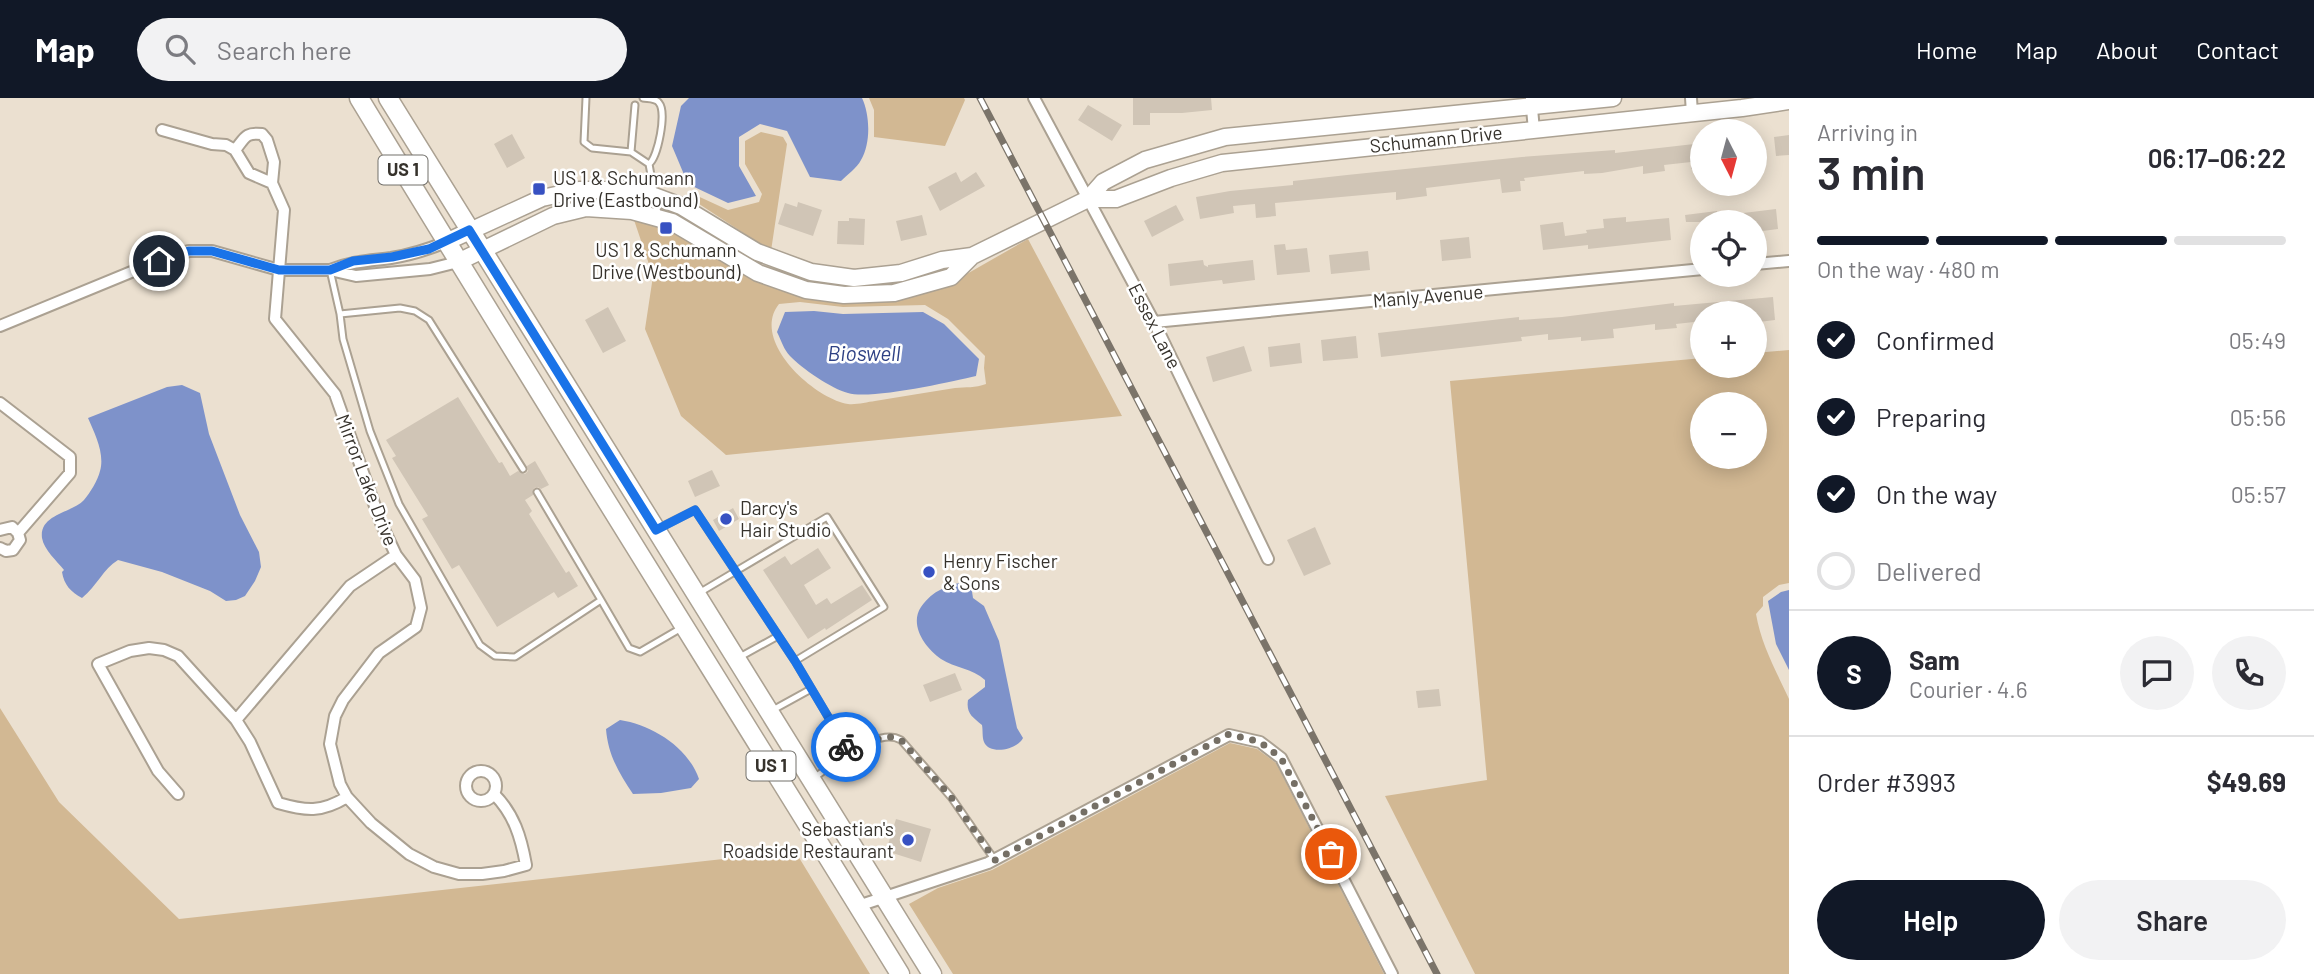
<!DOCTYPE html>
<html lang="en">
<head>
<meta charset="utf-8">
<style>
  :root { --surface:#fff; --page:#f2f2f3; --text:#2b2b33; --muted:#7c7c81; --line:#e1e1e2; --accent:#111827 }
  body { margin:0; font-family:Barlow,sans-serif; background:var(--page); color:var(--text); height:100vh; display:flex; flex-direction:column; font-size:26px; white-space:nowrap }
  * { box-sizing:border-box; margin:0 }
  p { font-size:23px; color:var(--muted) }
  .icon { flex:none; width:38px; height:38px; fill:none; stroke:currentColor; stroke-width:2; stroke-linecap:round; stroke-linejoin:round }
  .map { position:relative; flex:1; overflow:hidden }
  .side { display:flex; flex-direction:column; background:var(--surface); width:525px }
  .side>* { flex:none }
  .needle { width:46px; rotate:174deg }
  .buttons { position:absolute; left:1690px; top:21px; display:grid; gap:14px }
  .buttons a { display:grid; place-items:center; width:77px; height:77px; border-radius:50%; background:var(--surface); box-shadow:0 4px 18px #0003; font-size:35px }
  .pin { position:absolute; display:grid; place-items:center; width:60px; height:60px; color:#fff; margin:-30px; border:4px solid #fff; border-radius:50%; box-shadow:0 2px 7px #0007 }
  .courier { position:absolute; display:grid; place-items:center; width:70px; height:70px; margin:-35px; border:5px solid #1a73e8; border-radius:50%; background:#fff; color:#222; box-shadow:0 2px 9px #0007 }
  .overview em { font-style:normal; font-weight:600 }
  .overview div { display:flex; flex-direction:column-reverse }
  .overview { display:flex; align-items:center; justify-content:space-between; height:119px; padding:0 28px }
  h1 { font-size:46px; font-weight:600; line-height:52px }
  .bar { display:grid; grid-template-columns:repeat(4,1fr); gap:10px 7px; align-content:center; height:84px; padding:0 28px }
  .bar i { height:9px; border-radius:5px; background:var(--line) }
  .bar .active { background:var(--accent) }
  .bar p { grid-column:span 4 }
  .line { display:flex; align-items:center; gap:18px; padding:0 28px; border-top:2px solid var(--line) }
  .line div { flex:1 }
  .round { display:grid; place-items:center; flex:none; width:74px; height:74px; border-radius:37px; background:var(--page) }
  ol { padding:0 28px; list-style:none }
  li { display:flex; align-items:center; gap:21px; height:77px }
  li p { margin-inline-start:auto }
  li .icon { padding:7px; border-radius:50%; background:var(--accent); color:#fff; stroke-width:4 }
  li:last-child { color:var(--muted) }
  li i { width:38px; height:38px; border:4px solid var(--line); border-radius:50% }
  .primary-button { display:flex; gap:14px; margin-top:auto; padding:14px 28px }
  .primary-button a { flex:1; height:80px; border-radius:42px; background:var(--accent); color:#fff; font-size:28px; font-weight:600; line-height:80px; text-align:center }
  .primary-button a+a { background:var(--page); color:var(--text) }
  header { display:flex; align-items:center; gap:42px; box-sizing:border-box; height:98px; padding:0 35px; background:var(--accent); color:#fff }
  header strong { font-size:33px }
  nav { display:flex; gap:38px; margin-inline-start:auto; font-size:24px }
  .search { width:490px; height:63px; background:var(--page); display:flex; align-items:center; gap:18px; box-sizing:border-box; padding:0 24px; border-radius:38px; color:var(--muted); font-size:26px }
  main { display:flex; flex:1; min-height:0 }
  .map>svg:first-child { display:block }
  .green { fill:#d2b893; fill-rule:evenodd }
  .water { fill:#7e92ca }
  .building { fill:#d0c5b6 }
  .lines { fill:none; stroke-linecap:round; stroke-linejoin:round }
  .lane-casing { stroke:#aba192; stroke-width:9 }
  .street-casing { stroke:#aba192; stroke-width:14 }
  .secondary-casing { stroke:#aba192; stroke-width:19 }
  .primary-casing { stroke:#aba192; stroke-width:21 }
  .lane { stroke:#fff; stroke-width:5 }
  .street { stroke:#fff; stroke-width:10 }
  .secondary { stroke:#fff; stroke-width:16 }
  .primary { stroke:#fff; stroke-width:18 }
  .rail-casing { stroke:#7b746a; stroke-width:7 }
  .rail { stroke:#fff; stroke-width:4.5; stroke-dasharray:13; stroke-linecap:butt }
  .done { stroke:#756f65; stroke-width:7; stroke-dasharray:0 12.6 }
  .route { stroke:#1a73e8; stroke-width:9 }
  .poi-dot { fill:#3751c2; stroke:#fff; stroke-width:2.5 }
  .labels { text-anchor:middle; stroke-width:5; stroke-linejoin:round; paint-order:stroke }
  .shield { fill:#fff; stroke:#72706b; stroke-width:2 }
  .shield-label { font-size:18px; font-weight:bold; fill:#36322c }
  .street-label { font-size:19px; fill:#36322c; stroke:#fff }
  .poi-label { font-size:19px; fill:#36322c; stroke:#fff; text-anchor:start }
  .water-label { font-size:21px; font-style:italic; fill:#2e4185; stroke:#fff }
</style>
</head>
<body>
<header>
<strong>Map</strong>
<div class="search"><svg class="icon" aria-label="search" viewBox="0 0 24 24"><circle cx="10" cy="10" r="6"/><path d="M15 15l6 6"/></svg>Search here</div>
<nav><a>Home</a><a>Map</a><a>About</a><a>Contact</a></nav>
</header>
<main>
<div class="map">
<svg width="1789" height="876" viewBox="0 0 1789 876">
  <rect width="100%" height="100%" fill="#ebe0d0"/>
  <path class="green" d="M 869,0 L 964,0 L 965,2 L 945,48 L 874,39 L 874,12 Z
    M 761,34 L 783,39 L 787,46 L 771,153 L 693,102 L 691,95 L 728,112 L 759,104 L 762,96 L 745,66 L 745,43 Z
    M 634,122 L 670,131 L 769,188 L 818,201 L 893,201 L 944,189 L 1028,141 L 1122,318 L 726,357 L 681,318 L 645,231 L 653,178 ZM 800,204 L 843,209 L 925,207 L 948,221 L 985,258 L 984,270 L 986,286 C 975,290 966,289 955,290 C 928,294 901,299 875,303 C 867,304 856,307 848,306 C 813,300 750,242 779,206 Z
    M 1789,252 L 1789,485 L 1779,487 L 1763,499 L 1763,508 L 1756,516 C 1761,546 1776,573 1789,601 L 1789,876 L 1475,876 L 1385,698 L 1487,682 L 1450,283 L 1703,260 L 1703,268 L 1755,268 L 1755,255 ZM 1755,306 L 1755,359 L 1703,359 L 1703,306 Z
    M 0,610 L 59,704 L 179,821 L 795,753 L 870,876 L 0,876 Z
    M 1230,645 L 1257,651 L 1276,665 L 1384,876 L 953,876 L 909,806 L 938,790 L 992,772 Z"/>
  <path class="water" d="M 689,0 L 862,0 C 870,17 871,45 861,62 C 857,70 847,77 841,83 L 810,79 L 787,33 L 760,26 L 739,39 L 739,68 L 756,98 L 728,105 L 688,86 L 672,48 L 681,8 Z
    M 814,213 L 843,216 L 923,214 L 944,226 L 979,261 L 976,278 C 951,284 869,302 848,295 C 832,291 801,270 790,258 C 784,252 781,242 777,234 L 785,214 Z
    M 182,287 L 200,295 L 209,336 L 240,417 L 259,454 L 261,469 L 255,483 L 245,498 L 236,502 L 226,503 L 210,493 L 162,474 L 118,462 C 103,471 97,488 82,500 C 71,494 64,487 62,474 L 64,472 C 57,463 44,452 42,440 C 39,416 72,415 84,402 C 90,395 98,382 100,373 C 105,356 95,336 88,320 L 167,289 Z
    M 968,483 L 971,487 L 973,500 L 984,508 L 999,543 L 1014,616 L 1017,630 L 1023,640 C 1018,651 990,658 984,644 C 982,639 983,632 982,627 C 972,619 966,615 968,602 L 985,589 L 985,582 C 972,570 955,570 941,561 C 925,550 909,527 921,509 C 933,492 948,487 968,483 Z
    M 1789,492 L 1789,572 L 1776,546 L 1768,503 L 1781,494 Z
    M 620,622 C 652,627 688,649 699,681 L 691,690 L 661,695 L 633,696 C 619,675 608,657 606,631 Z"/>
  <path class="building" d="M 1133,0 L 1211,0 L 1212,12 L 1182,15 L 1150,15 L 1150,27 L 1133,27 Z
    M 1088,7 L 1122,27 L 1112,43 L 1078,22 Z
    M 512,36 L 525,60 L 507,70 L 494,46 Z
    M 1789,37 L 1789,57 L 1776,58 L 1774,39 Z
    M 1703,45 L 1703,70 L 1691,71 L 1691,64 L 1664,67 L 1665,73 L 1643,76 L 1643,68 L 1602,75 L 1584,76 L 1584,73 L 1524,80 L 1525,83 L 1520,83 L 1521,93 L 1502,95 L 1500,81 L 1426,90 L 1427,98 L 1396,102 L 1396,94 L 1275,105 L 1276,118 L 1256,120 L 1255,106 L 1233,108 L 1234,115 L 1200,121 L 1196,99 L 1230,93 L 1293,87 L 1293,83 L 1347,77 L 1522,59 L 1615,52 L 1615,55 Z
    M 956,74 L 961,84 L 976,74 L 985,88 L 940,113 L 928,89 Z
    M 798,104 L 822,112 L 813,138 L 778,126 L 785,105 L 797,109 Z
    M 1176,107 L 1184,122 L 1152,139 L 1144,123 Z
    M 1776,111 L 1778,131 L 1755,134 L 1755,124 L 1728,124 L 1727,117 Z
    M 1717,113 L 1718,124 L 1686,124 L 1685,117 Z
    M 922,117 L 927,137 L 901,143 L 896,123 Z
    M 1626,119 L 1626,124 L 1669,120 L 1671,142 L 1588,151 L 1588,147 L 1543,152 L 1540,127 L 1563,124 L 1565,138 L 1587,135 L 1586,132 L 1604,130 L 1603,121 Z
    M 849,120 L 865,121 L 864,147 L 837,146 L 838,123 L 849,123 Z
    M 1469,139 L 1471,160 L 1442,163 L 1440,142 Z
    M 1285,146 L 1286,152 L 1307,150 L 1310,174 L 1277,177 L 1274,147 Z
    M 1368,153 L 1370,172 L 1331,176 L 1329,157 Z
    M 1203,162 L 1204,167 L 1208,169 L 1208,167 L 1253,162 L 1255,182 L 1223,186 L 1222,182 L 1170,188 L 1168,166 Z
    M 1773,199 L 1775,222 L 1759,224 L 1758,217 L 1755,217 L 1755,215 L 1703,215 L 1703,223 L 1676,226 L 1677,230 L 1655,232 L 1655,226 L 1613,231 L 1614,240 L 1581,243 L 1581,239 L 1548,242 L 1548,236 L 1521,239 L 1522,243 L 1381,259 L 1378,235 L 1519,219 L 1519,222 L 1562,219 L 1674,205 L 1674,208 Z
    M 608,209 L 626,243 L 603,255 L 585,222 Z
    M 1356,238 L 1358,260 L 1323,263 L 1321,242 Z
    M 1300,245 L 1302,265 L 1270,269 L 1268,249 Z
    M 1244,248 L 1252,273 L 1213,284 L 1206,259 Z
    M 458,299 L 499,365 L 502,364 L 510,378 L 518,373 L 525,376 L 528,373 L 527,368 L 535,363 L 549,387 L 541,391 L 538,389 L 534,390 L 533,397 L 525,402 L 532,413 L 529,416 L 566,475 L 569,473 L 578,488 L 558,500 L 554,494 L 497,529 L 459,467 L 452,471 L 422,421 L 428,418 L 392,360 L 396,358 L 386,342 Z
    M 712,372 L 720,388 L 695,399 L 688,383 Z
    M 733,410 L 739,421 L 719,433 L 713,422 Z
    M 1315,429 L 1331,466 L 1304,478 L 1287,442 Z
    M 818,450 L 831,470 L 804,487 L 816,507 L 827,500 L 831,506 L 862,487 L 872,502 L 826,532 L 825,530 L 808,541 L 763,472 L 785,458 L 791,467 Z
    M 955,575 L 962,592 L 930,604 L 923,587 Z
    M 1439,591 L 1441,608 L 1418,610 L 1416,593 Z
    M 896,721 L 931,731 L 921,764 L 886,753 Z"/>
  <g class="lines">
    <g class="lane-casing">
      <path id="lane" d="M 586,0 L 584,44 L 592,50 L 631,54 L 649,66 L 658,116
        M 643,0 C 648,1 656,0 659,5 C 667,14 658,59 649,66
        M 631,54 L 635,7
        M 330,172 L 340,216 L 343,241 L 370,333 L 399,406 L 480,547 L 495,558 L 515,559 L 601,502 L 629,550 L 640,554 L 683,529
        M 340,216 L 400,210 L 415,213 L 429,222 L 523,371
        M 537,394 L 601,502
        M 659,430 L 695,412 L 795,563 L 849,654 L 814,680
        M 699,495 L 827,419 L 884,509 L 795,563
        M 738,560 L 778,538
        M 771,613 L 811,591
        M 849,654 C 866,647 884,633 901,642 L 951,699 L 994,761"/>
    </g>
    <g class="street-casing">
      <path id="street" d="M 1034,0 L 1154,224 L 1268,461
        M 1531,0 L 1534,32
        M 1691,0 L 1692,15
        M 162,32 L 212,46 L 226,47 L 235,52 L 249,75 L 272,85
        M 235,52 C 245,40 245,34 262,36 L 267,42 L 274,64 L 272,85 L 284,112 L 275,221 L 335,296 L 381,425 L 396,457 L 415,482 L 421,510 L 416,529 L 379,555 L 343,602 L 335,618 L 330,646 L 340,686 L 347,699 L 371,725 L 409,756 L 434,769 L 459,776 L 482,776 L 504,773 L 526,767 C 521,739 514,716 494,696
        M 1755,166 L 1789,163
        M 330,172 C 354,163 367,163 391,160 C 410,157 429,151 446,144
        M 1154,224 L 1703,171
        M 0,228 L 158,163 L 189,153 L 212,153 L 279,172 L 330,172 L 356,178 L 430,171 L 458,164
        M 0,305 L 70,359 L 70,375 L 18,435
        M 0,432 L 12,429 L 18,435 L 20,442 L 13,452 L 6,453 L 0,450
        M 236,622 L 350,488 L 396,457
        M466 688a15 15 0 1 1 30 0a15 15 0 1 1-30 0Z
        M 178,696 L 158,673 L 98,566 L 130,553 L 149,550 L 164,552 L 178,558 L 236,622 L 250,644 L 278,705 C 306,713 321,715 347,699
        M 858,808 L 988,765 L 1229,637 L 1260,644 L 1281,660 L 1392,876"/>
    </g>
    <g class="secondary-casing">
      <path id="secondary" d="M 1088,101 L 1116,101 L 1171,80 L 1222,65 L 1742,10 L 1789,3
        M 446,144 L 542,100 L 579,92 L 638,92 L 681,108 L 757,154 L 811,174 L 854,180 L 901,175 L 942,162 L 972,158 L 1088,101 L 1103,84 L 1145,62 L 1225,39 L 1613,0
        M 458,164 L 553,118 L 586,110 L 632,113 L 672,124 L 758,175 L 806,192 L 844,197 L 894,195 L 951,179 L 972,158"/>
    </g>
    <g class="primary-casing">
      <path id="primary" d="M 359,0 C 537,294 720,584 900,876
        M 388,0 L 932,876"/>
    </g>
    <use href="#lane" class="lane"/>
    <use href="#street" class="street"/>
    <use href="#secondary" class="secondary"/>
    <use href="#primary" class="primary"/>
    <g class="rail-casing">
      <path id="rail" d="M 980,0 L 1437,876"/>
    </g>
    <use href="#rail" class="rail"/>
  </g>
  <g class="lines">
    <path class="done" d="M 846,649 L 849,654 C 866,647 884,633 901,642 L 951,699 L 995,762 L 1229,636 L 1260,644 L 1281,660 L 1331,756"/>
    <path class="route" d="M 159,163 L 189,153 L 212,153 L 279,172 L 330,172 L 353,163 L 392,159 L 429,151 L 469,132 L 656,432 L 695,412 L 795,563 L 846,649"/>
  </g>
  <g class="poi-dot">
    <rect x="532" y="84" width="14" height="14" rx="3.5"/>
    <rect x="659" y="123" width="14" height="14" rx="3.5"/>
    <circle cx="726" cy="421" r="7"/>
    <circle cx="929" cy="474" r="7"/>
    <circle cx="908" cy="742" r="7"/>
  </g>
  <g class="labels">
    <g class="shield">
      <rect x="378.5" y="57.5" width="49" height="29" rx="5"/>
      <rect x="746.5" y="653.5" width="49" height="29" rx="5"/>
    </g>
    <g class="shield-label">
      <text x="403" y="78">US 1</text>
      <text x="771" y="674">US 1</text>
    </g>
    <g class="street-label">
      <text transform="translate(1436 41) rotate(-6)" y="7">Schumann Drive</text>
      <text transform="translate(1428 198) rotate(-5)" y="7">Manly Avenue</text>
      <text transform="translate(1155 228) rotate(63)" y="7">Essex Lane</text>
      <text transform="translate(367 382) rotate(69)" y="7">Mirror Lake Drive</text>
    </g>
    <g class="poi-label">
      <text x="553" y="87">US 1 &amp; Schumann<tspan x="553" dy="22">Drive (Eastbound)</tspan></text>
      <text x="666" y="159" text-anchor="middle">US 1 &amp; Schumann<tspan x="666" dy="22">Drive (Westbound)</tspan></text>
      <text x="740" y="417">Darcy's<tspan x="740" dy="22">Hair Studio</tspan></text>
      <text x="943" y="470">Henry Fischer<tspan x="943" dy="22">&amp; Sons</tspan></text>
      <text x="894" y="738" text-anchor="end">Sebastian's<tspan x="894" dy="22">Roadside Restaurant</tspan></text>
    </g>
    <g class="water-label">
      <text x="864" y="263">Bioswell</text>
    </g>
  </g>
</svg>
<div class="buttons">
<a><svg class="needle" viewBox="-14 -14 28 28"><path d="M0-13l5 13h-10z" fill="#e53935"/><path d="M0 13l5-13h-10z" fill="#7c7c81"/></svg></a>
<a><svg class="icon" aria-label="locate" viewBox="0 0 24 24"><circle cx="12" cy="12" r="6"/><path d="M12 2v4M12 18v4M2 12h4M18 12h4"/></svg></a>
<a>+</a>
<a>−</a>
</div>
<div class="pin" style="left:1331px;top:756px;background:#ea580c"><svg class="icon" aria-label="bag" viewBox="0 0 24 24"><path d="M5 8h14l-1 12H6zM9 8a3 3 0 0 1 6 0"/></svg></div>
<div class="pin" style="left:159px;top:163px;background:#1f2937"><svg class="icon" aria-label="home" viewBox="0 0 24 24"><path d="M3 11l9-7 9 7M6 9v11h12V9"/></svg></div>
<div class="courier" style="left:846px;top:649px"><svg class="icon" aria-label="bike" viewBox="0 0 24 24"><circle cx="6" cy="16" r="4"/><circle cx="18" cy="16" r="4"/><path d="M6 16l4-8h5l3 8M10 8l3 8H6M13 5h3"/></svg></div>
</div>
<section class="side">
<div class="overview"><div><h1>3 min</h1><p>Arriving in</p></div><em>06:17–06:22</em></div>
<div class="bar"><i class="active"></i><i class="active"></i><i class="active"></i><i></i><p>On the way · 480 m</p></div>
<ol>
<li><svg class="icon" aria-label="check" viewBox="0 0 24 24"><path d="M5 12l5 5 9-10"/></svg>Confirmed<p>05:49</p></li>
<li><svg class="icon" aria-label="check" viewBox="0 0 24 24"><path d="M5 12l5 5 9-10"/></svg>Preparing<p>05:56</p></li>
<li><svg class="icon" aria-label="check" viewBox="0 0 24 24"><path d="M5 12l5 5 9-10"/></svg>On the way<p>05:57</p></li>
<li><i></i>Delivered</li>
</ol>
<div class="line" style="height:126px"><b class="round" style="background:var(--accent);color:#fff">S</b><div><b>Sam</b><p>Courier · 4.6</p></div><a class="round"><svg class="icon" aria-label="chat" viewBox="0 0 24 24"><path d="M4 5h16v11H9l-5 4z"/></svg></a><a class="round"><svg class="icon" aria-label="phone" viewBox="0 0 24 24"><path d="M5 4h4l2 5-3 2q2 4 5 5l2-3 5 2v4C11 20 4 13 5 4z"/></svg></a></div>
<div class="line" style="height:91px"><div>Order #3993</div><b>$49.69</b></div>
<div class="primary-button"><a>Help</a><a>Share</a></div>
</section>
</main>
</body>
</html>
